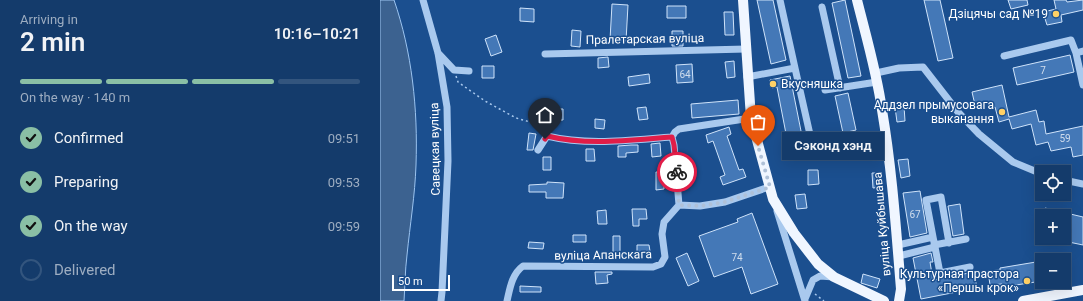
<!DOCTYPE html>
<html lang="en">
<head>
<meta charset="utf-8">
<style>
  :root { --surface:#143b6b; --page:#1d4271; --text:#f1f3f6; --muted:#9dadc1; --line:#33557e; --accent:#8abfa5 }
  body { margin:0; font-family:Roboto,sans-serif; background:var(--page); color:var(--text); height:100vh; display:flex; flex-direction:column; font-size:15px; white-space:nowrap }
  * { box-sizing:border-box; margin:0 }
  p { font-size:13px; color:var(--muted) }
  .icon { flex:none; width:22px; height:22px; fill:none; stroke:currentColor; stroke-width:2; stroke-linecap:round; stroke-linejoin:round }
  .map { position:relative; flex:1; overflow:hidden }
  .drawer { display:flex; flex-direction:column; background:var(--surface); width:380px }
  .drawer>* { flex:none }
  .controls { position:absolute; left:655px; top:165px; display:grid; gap:8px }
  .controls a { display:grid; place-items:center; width:36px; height:36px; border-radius:0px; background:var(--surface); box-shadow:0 4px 16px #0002,0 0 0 1px var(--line); font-size:20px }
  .scale { position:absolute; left:12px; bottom:10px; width:58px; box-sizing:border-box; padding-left:4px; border:2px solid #fff; border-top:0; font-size:11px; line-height:14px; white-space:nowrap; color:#fff; -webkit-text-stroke:3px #1b4f8f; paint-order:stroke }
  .pin { position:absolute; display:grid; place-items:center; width:34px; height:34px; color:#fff; margin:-41px -17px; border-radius:50% 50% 50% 0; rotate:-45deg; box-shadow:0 0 4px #0007 }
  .pin .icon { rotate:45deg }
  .courier { position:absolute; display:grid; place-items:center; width:40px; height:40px; margin:-20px; border:3px solid #e11d48; border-radius:50%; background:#fff; color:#222; box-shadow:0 1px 5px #0007 }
  .bubble { position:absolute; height:28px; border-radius:0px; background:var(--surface); box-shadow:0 4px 16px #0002,0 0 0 1px var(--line); font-size:13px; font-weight:600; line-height:28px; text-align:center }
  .headline em { font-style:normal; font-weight:600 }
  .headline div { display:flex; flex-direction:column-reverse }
  .headline { display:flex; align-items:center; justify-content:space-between; height:68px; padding:0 20px }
  h1 { font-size:26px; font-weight:600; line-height:30px }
  .bar { display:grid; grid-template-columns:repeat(4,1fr); gap:6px 4px; align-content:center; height:48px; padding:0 20px }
  .bar i { height:5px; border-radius:3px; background:var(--line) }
  .bar .active { background:var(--accent) }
  .bar p { grid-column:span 4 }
  ol { padding:0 20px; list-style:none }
  li { display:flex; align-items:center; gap:12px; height:44px }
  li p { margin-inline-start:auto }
  li .icon { padding:4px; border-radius:50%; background:var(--accent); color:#111; stroke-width:4 }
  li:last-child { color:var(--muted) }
  li i { width:22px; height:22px; border:2px solid var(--line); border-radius:50% }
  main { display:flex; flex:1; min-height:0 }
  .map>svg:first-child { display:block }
  .water { fill:#3c6290; stroke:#9cc4f0 }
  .building { fill:#4478b7; stroke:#cfe3fa }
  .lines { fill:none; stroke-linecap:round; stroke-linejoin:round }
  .path { stroke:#a9c9ee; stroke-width:1.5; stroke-dasharray:2 3; stroke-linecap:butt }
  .minor { stroke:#a9c9ee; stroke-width:7 }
  .major { stroke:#f0f6ff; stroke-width:10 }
  .done { stroke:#afc1d8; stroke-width:4; stroke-dasharray:0 7.2 }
  .route { stroke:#e11d48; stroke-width:5 }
  .poi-dot { fill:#ffd166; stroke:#1b4f8f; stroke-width:1.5 }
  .labels { text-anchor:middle; stroke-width:3; stroke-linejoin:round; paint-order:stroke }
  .number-label { font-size:10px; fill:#d0dded }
  .poi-label { font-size:12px; fill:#fff; stroke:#1b4f8f; text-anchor:end }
  .street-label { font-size:12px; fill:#fff; stroke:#1b4f8f }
</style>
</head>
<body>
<main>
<section class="drawer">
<div class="headline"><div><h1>2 min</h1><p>Arriving in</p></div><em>10:16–10:21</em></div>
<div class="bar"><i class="active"></i><i class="active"></i><i class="active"></i><i></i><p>On the way · 140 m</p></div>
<ol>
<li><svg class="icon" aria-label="check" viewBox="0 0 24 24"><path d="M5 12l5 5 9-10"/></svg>Confirmed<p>09:51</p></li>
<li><svg class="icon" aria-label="check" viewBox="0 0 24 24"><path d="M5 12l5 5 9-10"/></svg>Preparing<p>09:53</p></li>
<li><svg class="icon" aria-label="check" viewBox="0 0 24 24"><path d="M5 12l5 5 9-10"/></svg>On the way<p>09:59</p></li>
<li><i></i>Delivered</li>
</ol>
</section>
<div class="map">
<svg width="703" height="301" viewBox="0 0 703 301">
  <rect width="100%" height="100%" fill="#1b4f8f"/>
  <path class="water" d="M 0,0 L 14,0 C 32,52 38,109 36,165 C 35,195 30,225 27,255 C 25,271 25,286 24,301 L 0,301 Z"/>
  <path class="building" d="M 377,0 L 393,0 L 406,60 L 391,64 Z
    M 465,0 L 481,76 L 468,78 L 452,3 Z
    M 544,0 L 560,0 L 573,58 L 558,61 Z
    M 628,0 L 647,0 L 648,5 L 631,9 Z
    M 674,0 L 686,0 L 687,2 L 703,0 L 703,10 L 681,15 L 682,22 L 667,25 L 663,12 L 676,9 Z
    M 232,4 L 248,5 L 246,41 L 230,40 Z
    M 287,6 L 306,6 L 306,18 L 287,18 Z
    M 140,8 L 154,9 L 154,22 L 140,21 Z
    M 344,12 L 353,12 L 354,35 L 345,35 Z
    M 192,30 L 201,31 L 200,47 L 191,46 Z
    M 292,31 L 303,31 L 303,46 L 292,46 Z
    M 116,35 L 122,52 L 111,56 L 105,39 Z
    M 690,55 L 694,72 L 637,85 L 633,68 Z
    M 228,57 L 229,67 L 218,68 L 218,58 Z
    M 354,61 L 355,77 L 347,78 L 345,62 Z
    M 312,64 L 313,82 L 297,83 L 296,65 Z
    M 102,66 L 114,66 L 114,78 L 102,78 Z
    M 269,74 L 270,83 L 249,86 L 248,77 Z
    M 410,76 L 422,136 L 407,139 L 397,87 L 392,88 L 390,80 Z
    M 622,85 L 629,117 L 656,110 L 659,122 L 664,121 L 666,134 L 703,126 L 703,155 L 693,157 L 691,147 L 671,151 L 668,142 L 656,145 L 651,124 L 632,129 L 629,119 L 619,122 L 615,107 L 613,108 L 612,102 L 595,105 L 592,92 Z
    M 468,93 L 476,130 L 463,133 L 455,96 Z
    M 358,100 L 359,114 L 312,118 L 311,104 Z
    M 524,106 L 525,121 L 517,122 L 515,107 Z
    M 266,107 L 268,119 L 259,120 L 257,108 Z
    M 172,109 L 183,109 L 183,120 L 172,120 Z
    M 215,119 L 225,120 L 224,129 L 215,128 Z
    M 349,127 L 351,134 L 347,136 L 359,170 L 363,169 L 366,177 L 343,185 L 340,177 L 345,175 L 333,141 L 328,143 L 326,135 Z
    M 149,133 L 156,134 L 153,150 L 147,150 Z
    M 280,143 L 281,156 L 272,157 L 271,144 Z
    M 251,145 L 258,145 L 258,152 L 246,153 L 246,157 L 238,157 L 238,146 Z
    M 206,149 L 214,149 L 215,161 L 206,161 Z
    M 163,157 L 171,157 L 171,170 L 163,170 Z
    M 528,159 L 530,176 L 521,178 L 518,160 Z
    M 428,170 L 438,170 L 439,184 L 428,185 Z
    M 276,172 L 284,172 L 284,189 L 276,190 Z
    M 492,173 L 500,173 L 501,187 L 493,188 Z
    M 167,182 L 184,183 L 183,198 L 166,198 L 166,192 L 149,192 L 149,185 L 167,184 Z
    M 540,191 L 547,233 L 530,237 L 523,193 Z
    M 425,194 L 427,208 L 417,209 L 415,195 Z
    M 580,204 L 584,234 L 573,236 L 568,206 Z
    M 665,208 L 703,217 L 703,245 L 684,241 L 684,216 L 663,216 Z
    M 252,209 L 266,209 L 267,219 L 259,219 L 259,226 L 253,226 Z
    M 226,210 L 227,224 L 218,224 L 217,211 Z
    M 372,213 L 398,284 L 371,294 L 362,267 L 334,277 L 319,236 L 358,222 L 357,219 Z
    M 193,235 L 206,235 L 206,242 L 193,242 Z
    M 233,236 L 240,236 L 240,253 L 233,253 Z
    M 149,242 L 164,243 L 163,249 L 148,248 Z
    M 257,245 L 269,245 L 270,251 L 257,252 Z
    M 307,253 L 319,281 L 308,286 L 296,258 Z
    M 551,253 L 553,262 L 550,262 L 553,280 L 594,272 L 597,288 L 541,299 L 533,258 Z
    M 662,261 L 662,281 L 623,287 L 622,284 L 610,285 L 608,271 L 620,270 L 620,268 Z
    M 215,272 L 232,272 L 232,274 L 227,275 L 228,283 L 216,284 Z
    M 483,274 L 500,279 L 497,288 L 481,283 Z
    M 140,286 L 161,287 L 161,292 L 140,292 Z"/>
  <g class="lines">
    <path class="path" d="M 76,76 L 78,82 L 105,101 L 136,118 L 157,124 L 162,130
      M 435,294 L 444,301"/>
    <path class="minor" d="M 43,0 L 58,53 L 67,107 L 68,161 L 62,292 L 61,301
      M 442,7 L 460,88
      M 703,51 L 696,53 L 703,85
      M 58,53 L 74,70 L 89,71
      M 165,54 L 366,49
      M 624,56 L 691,40 L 696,53
      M 415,68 L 431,139
      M 496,73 L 519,68 L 543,67 L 578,112 L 599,134 L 633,162 L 662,174
      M 367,77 L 415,68 L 400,0
      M 445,90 L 497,82
      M 292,137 L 295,132 L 299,129 L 371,118
      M 458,148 L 507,144
      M 684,180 L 703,184
      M 299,205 L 320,206 L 345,202 L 389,187
      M 397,211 L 425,301
      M 553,237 L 546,200 L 561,197 L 569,243
      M 518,245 L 553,237 L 555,247
      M 554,245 L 586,239
      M 519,256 L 555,247 L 560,273 L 590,267
      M 425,299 L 433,280 L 440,276 L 454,277
      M 127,301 C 130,288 132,274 143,266 L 273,267 L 281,264 L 285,257 L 282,234 L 284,222 L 299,205 L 294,145 L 292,137 C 251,140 208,146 167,136 L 158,150"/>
    <path class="major" d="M 363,0 L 371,118 L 393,199 L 414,233 L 438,264 L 454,277 L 504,301
      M 477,0 C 486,36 497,73 502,110 C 512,169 516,229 521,289 L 519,301
      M 643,301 L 703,290"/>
  </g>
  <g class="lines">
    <path class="done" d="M 297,172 L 299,205 L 320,206 L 345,202 L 390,187 L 378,146"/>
    <path class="route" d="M 165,139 L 167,136 C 208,146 251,140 292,137 L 294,145 L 297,172"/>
  </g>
  <g class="poi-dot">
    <circle cx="676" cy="14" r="4"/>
    <circle cx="393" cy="84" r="4"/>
    <circle cx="622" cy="112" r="4"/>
    <circle cx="647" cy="281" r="4"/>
  </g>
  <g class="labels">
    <g class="number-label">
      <text x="663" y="74">7</text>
      <text x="305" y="78">64</text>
      <text x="685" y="142">59</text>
      <text x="535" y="218">67</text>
      <text x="357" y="261">74</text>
    </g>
    <g class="poi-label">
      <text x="668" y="18">Дзіцячы сад №19</text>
      <text x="401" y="88" text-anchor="start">Вкусняшка</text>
      <text x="614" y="109">Аддзел прымусовага<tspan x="614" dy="14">выканання</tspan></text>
      <text x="639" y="278">Культурная прастора<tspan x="639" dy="14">«Першы крок»</tspan></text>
    </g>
    <g class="street-label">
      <text transform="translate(265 39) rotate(-1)" y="4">Пралетарская вуліца</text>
      <text transform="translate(55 149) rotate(-91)" y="4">Савецкая вуліца</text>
      <text transform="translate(502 224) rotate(-95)" y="4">вуліца Куйбышава</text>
      <text transform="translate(223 255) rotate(-1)" y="4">вуліца Апанскага</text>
    </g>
  </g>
</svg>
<div class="controls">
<a><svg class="icon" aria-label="locate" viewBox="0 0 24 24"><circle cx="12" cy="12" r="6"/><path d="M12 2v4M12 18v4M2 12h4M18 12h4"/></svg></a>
<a>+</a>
<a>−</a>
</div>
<div class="scale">50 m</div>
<div class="pin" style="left:378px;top:146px;background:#ea580c"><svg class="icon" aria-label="bag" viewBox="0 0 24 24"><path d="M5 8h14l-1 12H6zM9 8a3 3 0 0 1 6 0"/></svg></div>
<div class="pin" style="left:165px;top:139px;background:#1f2937"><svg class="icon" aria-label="home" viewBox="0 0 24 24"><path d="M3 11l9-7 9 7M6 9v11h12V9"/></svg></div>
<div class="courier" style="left:297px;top:172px"><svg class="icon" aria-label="bike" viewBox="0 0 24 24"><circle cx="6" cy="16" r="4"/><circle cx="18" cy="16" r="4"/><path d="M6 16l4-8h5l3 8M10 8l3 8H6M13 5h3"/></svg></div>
<div class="bubble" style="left:402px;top:132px;width:102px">Сэконд хэнд</div>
</div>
</main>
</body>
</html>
